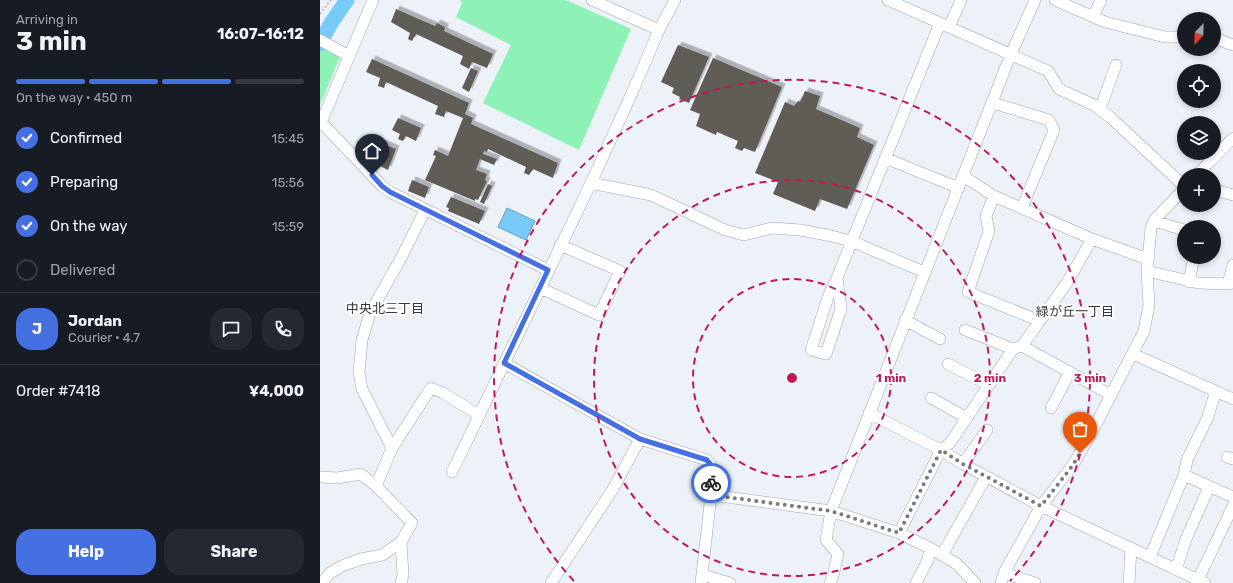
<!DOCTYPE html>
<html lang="en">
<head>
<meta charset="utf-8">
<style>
  :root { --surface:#171b24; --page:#242831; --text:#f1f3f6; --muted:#9ea1a6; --line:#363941; --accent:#4570e2 }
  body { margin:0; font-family:Rubik,"Noto Sans JP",sans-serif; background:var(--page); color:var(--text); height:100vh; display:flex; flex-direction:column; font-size:15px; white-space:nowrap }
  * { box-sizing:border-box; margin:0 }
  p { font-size:13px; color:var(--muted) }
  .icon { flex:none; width:22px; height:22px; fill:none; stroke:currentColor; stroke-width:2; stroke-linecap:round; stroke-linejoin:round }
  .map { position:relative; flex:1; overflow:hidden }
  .sheet { display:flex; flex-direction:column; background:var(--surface); width:320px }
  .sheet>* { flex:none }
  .needle { width:26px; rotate:203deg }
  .tools { position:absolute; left:857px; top:12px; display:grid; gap:8px }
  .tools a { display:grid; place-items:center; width:44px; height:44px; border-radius:50%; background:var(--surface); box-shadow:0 2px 6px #0003; font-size:20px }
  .pin { position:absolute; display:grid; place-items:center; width:34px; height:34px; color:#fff; margin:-41px -17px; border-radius:50% 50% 50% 0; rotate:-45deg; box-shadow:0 0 4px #0007 }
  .pin .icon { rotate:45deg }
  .courier { position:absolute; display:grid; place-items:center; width:40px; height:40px; margin:-20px; border:3px solid #4570e2; border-radius:50%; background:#fff; color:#222; box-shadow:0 1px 5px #0007 }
  .headline em { font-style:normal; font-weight:700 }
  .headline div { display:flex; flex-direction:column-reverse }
  .headline { display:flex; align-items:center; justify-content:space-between; height:68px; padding:0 16px }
  h1 { font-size:26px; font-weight:700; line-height:30px }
  .bar { display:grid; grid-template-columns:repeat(4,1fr); gap:6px 4px; align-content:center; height:48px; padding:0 16px }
  .bar i { height:5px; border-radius:3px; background:var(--line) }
  .bar .active { background:var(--accent) }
  .bar p { grid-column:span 4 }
  .line { display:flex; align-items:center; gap:10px; padding:0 16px; border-top:1px solid var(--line) }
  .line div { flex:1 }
  .round { display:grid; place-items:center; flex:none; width:42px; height:42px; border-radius:16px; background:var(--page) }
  ol { padding:0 16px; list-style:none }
  li { display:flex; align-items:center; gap:12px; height:44px }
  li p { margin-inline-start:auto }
  li .icon { padding:4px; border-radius:50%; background:var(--accent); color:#fff; stroke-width:4 }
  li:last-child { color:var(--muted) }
  li i { width:22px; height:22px; border:2px solid var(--line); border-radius:50% }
  .action { display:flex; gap:8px; margin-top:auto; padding:8px 16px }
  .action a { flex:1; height:46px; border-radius:16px; background:var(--accent); color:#fff; font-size:16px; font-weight:700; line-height:46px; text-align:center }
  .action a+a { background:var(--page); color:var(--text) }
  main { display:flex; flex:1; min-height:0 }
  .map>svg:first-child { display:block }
  .green { fill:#8ef2b6 }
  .water { fill:#78cbf8; stroke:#649fbf }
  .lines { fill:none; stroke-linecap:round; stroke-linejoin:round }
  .river { stroke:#78cbf8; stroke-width:15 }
  .building { fill:#605c57; filter:url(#shadow) }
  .minor-casing { stroke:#a2a6ab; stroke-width:12 }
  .path { stroke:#adb1b5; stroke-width:1.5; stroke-dasharray:2 2; stroke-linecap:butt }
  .minor { stroke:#fff; stroke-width:11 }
  .done { stroke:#777a7d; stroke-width:4; stroke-dasharray:0 7.2 }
  .route { stroke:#4570e2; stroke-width:5 }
  .ring { fill:none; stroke:#c2185b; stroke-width:2; stroke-dasharray:7 5 }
  .labels { text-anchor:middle; stroke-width:4; stroke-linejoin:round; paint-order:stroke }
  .neighbourhood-label { font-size:13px; fill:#35393e; stroke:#fff }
  .centre { fill:#c2185b; stroke:#fff; stroke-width:2 }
  .ring-label { font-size:12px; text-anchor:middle; font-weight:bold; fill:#c2185b; stroke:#fff; stroke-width:4; stroke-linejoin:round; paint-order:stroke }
</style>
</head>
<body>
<main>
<section class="sheet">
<div class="headline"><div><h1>3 min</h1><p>Arriving in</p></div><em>16:07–16:12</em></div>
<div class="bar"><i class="active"></i><i class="active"></i><i class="active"></i><i></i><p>On the way · 450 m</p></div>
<ol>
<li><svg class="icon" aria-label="check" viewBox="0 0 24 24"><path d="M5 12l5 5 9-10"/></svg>Confirmed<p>15:45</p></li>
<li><svg class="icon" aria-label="check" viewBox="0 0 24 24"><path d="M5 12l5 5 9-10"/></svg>Preparing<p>15:56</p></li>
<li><svg class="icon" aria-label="check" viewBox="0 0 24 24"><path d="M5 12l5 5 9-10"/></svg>On the way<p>15:59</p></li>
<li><i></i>Delivered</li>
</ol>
<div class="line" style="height:72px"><b class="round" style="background:var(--accent);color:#fff">J</b><div><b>Jordan</b><p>Courier · 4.7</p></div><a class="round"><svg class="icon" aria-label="chat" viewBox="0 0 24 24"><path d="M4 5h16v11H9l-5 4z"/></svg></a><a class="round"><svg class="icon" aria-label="phone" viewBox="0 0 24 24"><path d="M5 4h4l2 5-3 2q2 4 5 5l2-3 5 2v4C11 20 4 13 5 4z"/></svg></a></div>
<div class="line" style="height:52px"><div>Order #7418</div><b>¥4,000</b></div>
<div class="action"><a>Help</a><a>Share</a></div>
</section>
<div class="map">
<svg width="913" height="583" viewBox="0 0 913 583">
  <defs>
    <filter id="shadow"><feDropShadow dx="3.5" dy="-3.5" stdDeviation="0" flood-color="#0004"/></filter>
  </defs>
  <rect width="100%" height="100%" fill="#edf2f8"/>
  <path class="green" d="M 140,0 L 246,0 L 311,29 L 259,150 L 163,103 L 191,45 L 136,17 L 142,3 Z
    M 2,48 L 20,57 L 0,105 L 0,53 Z"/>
  <path class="water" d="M 187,208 L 215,221 L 206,240 L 178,227 Z"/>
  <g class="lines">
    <path class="river" d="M 0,44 L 11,23 L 27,0"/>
  </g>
  <path class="building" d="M 76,9 L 115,26 L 117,23 L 125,27 L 124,31 L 173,54 L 167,68 L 152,62 L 149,69 L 140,64 L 143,56 L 96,34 L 92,41 L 88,39 L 90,33 L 71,22 Z
    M 358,45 L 389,57 L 369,103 L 359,99 L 360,97 L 352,93 L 354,88 L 341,82 Z
    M 393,58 L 462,87 L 435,152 L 424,148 L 422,151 L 415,148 L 418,141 L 397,132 L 396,135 L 376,126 L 380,114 L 370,110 Z
    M 52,59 L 149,103 L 145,114 L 153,118 L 151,124 L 238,163 L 233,178 L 213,169 L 209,175 L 204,173 L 206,167 L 168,149 L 167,152 L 164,151 L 163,154 L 177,159 L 174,165 L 160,159 L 156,170 L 167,174 L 165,180 L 167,181 L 158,200 L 155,199 L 155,201 L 105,180 L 116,156 L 113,155 L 115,150 L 128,156 L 143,118 L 126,111 L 124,117 L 115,114 L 118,106 L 66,82 L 64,88 L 58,86 L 60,78 L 46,72 Z
    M 151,68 L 158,71 L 149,92 L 142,88 Z
    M 485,91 L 500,96 L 496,109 L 540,128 L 537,137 L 554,145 L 527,209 L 500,199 L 495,211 L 453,194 L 458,182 L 435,173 L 465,102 L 474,106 L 478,101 L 480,102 Z
    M 78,118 L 101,128 L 96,141 L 86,136 L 83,141 L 78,139 L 80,134 L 72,130 Z
    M 56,141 L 76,149 L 68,170 L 48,160 L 51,152 L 49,150 L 51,145 L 54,145 Z
    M 92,180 L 109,187 L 105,198 L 88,191 Z
    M 168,184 L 172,186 L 164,204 L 160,202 Z
    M 131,197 L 165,211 L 159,224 L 128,211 L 129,208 L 126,207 Z"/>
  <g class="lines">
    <g class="minor-casing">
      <path id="minor" d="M 272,0 L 339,30
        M 568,0 L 728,71 L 739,89 L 774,105 L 790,117 L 864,186
        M 735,0 L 785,22 L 845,37 L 864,37
        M 773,17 L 781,0
        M 629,27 L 641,0
        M 894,38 L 913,45
        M 0,40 L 29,56
        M 673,103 L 729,120 L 734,130 L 702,208
        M 780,109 L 796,65
        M 0,121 L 62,186 L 70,192 L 228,270
        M 0,125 L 53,0
        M 565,158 L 639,188
        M 877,175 L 913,138
        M 643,176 L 674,196 L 772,239 L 828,259
        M 271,183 L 331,195 L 405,230 L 424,235 L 452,228 L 480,230 L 507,235 L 531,241 L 604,272
        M 894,190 L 913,195
        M 674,196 L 666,216 L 669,231 L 648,292 L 720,321
        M 834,221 L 864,230
        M 827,271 L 878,283 L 908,284 L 913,283
        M 517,278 L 620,23
        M 517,278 L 521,309 L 506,354 L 491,350 L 508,297 Z
        M 869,282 L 874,257
        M 908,284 L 913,265
        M 220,288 L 279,315 L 300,271 L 240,245
        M 585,320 L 620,339
        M 645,330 L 693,349 L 702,346 L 748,281 L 772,239
        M 702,346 L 791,395
        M 813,354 L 913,399
        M 184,363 L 320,439 L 387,460 L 391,465 L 391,495 L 381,583
        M 628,364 L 669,385
        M 611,398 L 647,418
        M 731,408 L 750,372
        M 549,413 L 621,450 L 643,464 L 721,506 L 885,583
        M 72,448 L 42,389 L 39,372 L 42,340 L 50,313 L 81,258 L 105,210
        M 907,457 L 913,459
        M 643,464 L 667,430
        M 132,472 L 271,183 L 312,93 L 339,30 L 355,0
        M 864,475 L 913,497
        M 0,477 L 17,478 L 41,474 L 56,486
        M 391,495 L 511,511 L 579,533 L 610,548 L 637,564 L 655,583
        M 579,533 L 621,450 L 630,443 L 693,349
        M 622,555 L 666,477
        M 830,557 L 864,475 L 867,460 L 887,419 L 896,391
        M 856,570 L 866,539 L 889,487
        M 684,573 L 715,583
        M 383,575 L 410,583
        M 878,580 L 913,506
        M 2,583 L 10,573 L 22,566 L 41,559 L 62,555 L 81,542 L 92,523 L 56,486 L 72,448 L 111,388 L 123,393 L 159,415
        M 81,583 L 83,575 L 81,542
        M 231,583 L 293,489 L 320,439
        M 510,583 L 513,576 L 518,554 L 506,540 L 511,511 L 691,54 L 715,0
        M 596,583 L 608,560 L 610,548
        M 681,583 L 684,573 L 721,506 L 753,465 L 774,428 L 824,331 L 829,305 L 827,271 L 831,228 L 835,219 L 864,189
        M 809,583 L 811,548"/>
    </g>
    <path class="path" d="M 0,14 L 11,0"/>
    <use href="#minor" class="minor"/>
  </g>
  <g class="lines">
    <path class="done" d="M 391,483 L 391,495 L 511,511 L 579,533 L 621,450 L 643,464 L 721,506 L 753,465 L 760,453"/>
    <path class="route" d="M 52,175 L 62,186 L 70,192 L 228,270 L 184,363 L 320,439 L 387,460 L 391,465 L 391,483"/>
  </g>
  <g class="ring">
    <circle cx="472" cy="378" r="99"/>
    <circle cx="472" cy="378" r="198"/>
    <path d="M254 581A298 298 0 1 1 690 581"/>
  </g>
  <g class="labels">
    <g class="neighbourhood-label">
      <text x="65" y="313">中央北三丁目</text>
      <text x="755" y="316">緑が丘一丁目</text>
    </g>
  </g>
  <circle cx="472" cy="378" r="6" class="centre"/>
  <g class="ring-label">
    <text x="571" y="382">1 min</text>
    <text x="670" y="382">2 min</text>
    <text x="770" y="382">3 min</text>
  </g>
</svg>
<div class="tools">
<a><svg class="needle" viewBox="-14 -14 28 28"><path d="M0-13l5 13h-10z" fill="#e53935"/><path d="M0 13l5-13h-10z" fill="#9ea1a6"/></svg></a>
<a><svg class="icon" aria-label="locate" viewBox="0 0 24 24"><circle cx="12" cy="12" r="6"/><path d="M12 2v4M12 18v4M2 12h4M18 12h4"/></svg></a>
<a><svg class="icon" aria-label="layers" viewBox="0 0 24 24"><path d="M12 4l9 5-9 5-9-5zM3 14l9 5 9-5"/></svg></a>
<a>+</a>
<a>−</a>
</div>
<div class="pin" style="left:760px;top:453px;background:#ea580c"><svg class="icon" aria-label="bag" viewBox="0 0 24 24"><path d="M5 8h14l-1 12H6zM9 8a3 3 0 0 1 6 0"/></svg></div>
<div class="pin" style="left:52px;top:175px;background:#1f2937"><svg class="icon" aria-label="home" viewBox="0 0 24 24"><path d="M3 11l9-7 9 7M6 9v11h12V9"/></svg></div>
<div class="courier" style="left:391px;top:483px"><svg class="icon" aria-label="bike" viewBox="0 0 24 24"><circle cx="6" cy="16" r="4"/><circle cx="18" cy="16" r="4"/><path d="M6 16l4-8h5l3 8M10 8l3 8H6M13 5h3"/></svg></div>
</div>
</main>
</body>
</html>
